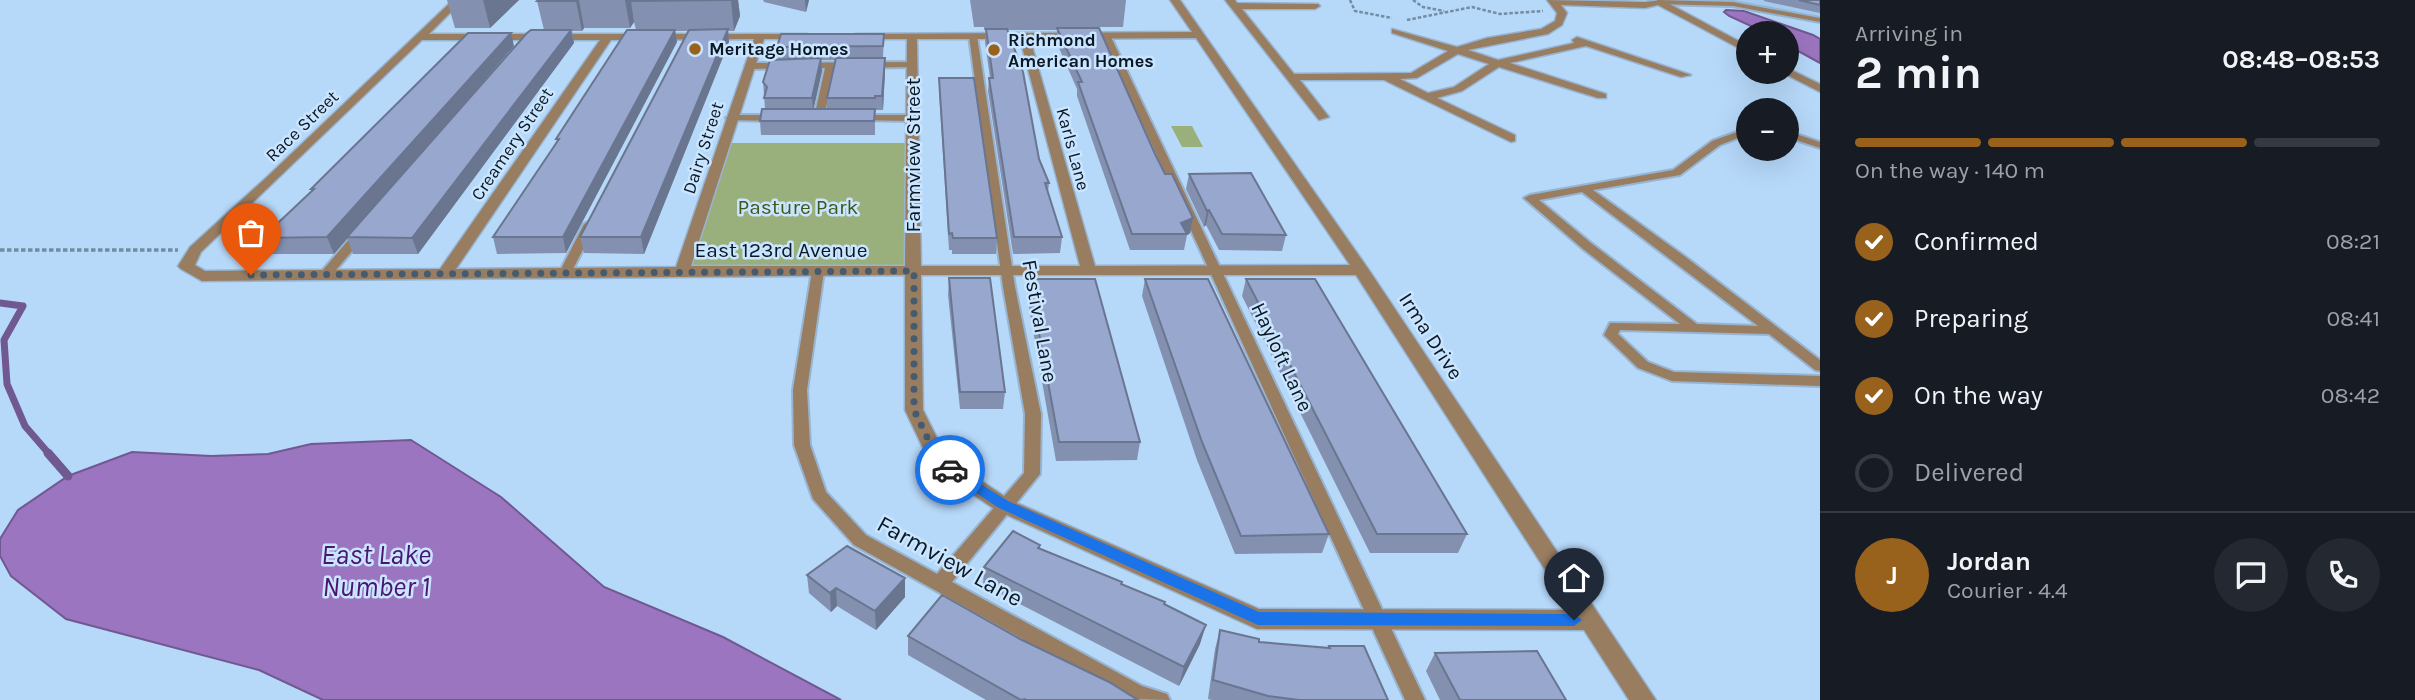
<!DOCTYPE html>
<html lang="en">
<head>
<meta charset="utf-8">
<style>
  :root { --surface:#171b24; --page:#242831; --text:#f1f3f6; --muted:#9ea1a6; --line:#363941; --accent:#99621c }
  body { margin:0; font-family:Karla,sans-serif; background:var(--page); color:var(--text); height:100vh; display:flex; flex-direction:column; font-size:26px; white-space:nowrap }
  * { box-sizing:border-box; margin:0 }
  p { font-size:23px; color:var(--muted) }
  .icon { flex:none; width:38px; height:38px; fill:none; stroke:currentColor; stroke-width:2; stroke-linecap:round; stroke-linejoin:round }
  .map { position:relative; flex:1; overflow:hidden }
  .details { display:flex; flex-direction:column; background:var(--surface); width:595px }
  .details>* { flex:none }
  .fabs { position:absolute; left:1736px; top:21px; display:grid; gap:14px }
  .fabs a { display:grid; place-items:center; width:63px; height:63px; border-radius:50%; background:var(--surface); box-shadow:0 7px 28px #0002; font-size:35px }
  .pin { position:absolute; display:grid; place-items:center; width:60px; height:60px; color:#fff; margin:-72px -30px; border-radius:50% 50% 50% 0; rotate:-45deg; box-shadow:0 0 7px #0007 }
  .pin .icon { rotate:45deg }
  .courier { position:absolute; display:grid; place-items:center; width:70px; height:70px; margin:-35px; border:5px solid #1a73e8; border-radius:50%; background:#fff; color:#222; box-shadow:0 2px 9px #0007 }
  .headline em { font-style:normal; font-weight:700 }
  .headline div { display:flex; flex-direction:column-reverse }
  .headline { display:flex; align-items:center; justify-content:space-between; height:119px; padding:0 35px }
  h1 { font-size:46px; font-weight:700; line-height:52px }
  .bar { display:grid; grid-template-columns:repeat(4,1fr); gap:10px 7px; align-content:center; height:84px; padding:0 35px }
  .bar i { height:9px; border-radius:5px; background:var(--line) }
  .bar .selected { background:var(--accent) }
  .bar p { grid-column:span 4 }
  .line { display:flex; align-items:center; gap:18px; padding:0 35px; border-top:2px solid var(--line) }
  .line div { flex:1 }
  .round { display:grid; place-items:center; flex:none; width:74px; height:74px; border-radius:37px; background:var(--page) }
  ol { padding:0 35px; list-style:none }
  li { display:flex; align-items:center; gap:21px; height:77px }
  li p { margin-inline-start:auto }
  li .icon { padding:7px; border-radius:50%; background:var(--accent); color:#fff; stroke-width:4 }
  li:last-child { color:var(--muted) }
  li i { width:38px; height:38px; border:4px solid var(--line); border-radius:50% }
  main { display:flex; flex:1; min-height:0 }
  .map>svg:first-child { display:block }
  .built { fill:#a4caf0 }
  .green { fill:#99b07d }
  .water { fill:#9c75c0; stroke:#705991; stroke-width:2 }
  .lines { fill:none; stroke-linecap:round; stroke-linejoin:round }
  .stream-far1 { stroke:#705991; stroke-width:7 }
  .stream { stroke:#705991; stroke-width:9 }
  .service-casing { stroke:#97b5d2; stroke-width:4 }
  .minor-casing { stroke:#97b5d2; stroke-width:3 }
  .path-far1 { stroke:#728ca4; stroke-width:2.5; stroke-dasharray:3.5 2; stroke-linecap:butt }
  .path { stroke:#728ca4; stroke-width:3.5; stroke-dasharray:4.5 2.5; stroke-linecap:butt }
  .service { fill:#987d61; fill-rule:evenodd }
  .minor { fill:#987d61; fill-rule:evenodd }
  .wall { fill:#8390b0; fill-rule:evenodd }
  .shaded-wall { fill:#6a7590 }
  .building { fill:#98a7cd; stroke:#6a7590; stroke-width:2 }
  .route { fill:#1a73e8 }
  .done { stroke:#475b6e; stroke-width:7; stroke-dasharray:0 12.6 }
  .poi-dot { fill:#99621c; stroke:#c9e5ff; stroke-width:2.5 }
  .labels { text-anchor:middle; stroke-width:5; stroke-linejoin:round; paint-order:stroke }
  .far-poi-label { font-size:18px; font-weight:bold; fill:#0b1823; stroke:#c9e5ff; text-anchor:start }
  .far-street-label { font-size:18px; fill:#0b1823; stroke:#c9e5ff }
  .street-label { font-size:21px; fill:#0b1823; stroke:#c9e5ff }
  .park-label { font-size:21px; fill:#40561b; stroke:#c9e5ff }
  .near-street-label { font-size:24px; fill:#0b1823; stroke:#c9e5ff }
  .near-water-label { font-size:28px; font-style:italic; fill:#4b1470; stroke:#c9e5ff }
</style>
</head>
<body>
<main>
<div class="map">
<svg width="1820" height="700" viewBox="0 0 1820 700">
  <rect width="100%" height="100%" fill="#b6d8f9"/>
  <path class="built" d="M 1679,0 L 1820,0 L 1820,22 L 1766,11 L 1691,5 Z"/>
  <path class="green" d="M 1171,126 L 1192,126 L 1203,147 L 1182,147 Z
    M 723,143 L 913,143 L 914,271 L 682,271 Z"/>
  <path class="water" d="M 1726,10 L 1744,11 L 1813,35 L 1820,39 L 1820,63 L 1787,45 L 1787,33 L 1766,33 L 1729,16 L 1724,12 Z
    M 411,440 L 501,497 L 604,587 L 723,637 L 841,700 L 323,700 L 259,670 L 66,619 L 11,576 L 0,556 L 0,539 L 18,510 L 68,476 L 132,452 L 211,456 L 268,454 L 311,444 Z"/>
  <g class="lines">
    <path class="stream-far1" d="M 0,303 L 23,306 L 4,340 L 7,384 L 25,426 L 50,455"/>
    <path class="stream" d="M 48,453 L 68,476"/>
    <g class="service-casing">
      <path id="service" d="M 1658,0 L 1733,2 L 1820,18 L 1820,22 L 1733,6 L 1659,4 L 1655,2 Z
        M 1103,33 L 1110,35 L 1425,700 L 1405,700 L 1102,35 Z
        M 973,34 L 977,36 L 1015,287 L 1041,414 L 1040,474 L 952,582 L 1142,686 L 1167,694 L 1170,700 L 1130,699 L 854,545 L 813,499 L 794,445 L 793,390 L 812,271 L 818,267 L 824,271 L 807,390 L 810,445 L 826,492 L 866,535 L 937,574 L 1024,473 L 1025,414 L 1003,287 L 969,36 Z
        M 913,62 L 916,63 L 916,67 L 834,68 L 824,118 L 819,121 L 814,118 L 825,68 L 749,69 L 745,66 L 749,63 Z
        M 731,115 L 778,115 L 783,118 L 778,121 L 728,120 L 726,118 Z
        M 858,115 L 913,115 L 918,118 L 913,121 L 855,120 L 853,118 Z
        M 1748,128 L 1748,134 L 1720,145 L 1680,175 L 1593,190 L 1683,255 L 1820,360 L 1820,371 L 1815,370 L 1769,334 L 1620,330 L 1618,334 L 1648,362 L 1674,372 L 1820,376 L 1820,386 L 1672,381 L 1638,368 L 1604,335 L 1610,323 L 1680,324 L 1583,249 L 1524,198 L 1530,195 L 1673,170 L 1712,141 ZM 1582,192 L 1758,326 L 1697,324 L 1591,243 L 1539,200 Z
        M 1787,131 L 1820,142 L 1820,148 L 1787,137 Z
        M 590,221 L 596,224 L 571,273 L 569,276 L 561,276 L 559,273 L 584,224 Z
        M 361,229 L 365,230 L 365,236 L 330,277 L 322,277 L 320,274 L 322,271 L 357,230 Z"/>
    </g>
    <g class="minor-casing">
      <path id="minor" d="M 453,0 L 463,0 L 429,34 L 807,34 L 808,36 L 803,39 L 764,39 L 691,266 L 905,266 L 907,39 L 859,39 L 854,36 L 855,34 L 1192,32 L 1170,0 L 1180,0 L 1369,270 L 1656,700 L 1629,700 L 1584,630 L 1257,629 L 996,510 L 932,467 L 905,410 L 905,275 L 202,281 L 181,269 L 178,266 L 190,247 L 269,175 ZM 1196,38 L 1350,265 L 1095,266 L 1030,39 ZM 754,39 L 676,267 L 456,269 L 611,40 ZM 917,39 L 1020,39 L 1080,266 L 921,266 ZM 422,40 L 600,40 L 440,269 L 205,271 L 195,265 L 201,252 ZM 921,275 L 1356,275 L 1571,610 L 1259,609 L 1010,500 L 947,458 L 923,410 Z
        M 1225,0 L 1235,0 L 1237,3 L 1318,4 L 1320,6 L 1315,9 L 1242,9 L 1294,74 L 1411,73 L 1448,51 L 1392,33 L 1392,29 L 1457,47 L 1487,38 L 1541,29 L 1555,21 L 1557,13 L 1547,0 L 1645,2 L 1662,0 L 1748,46 L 1748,53 L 1658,5 L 1645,8 L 1561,5 L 1567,13 L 1562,25 L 1548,34 L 1468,50 L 1498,60 L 1574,43 L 1572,40 L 1577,37 L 1691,75 L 1681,77 L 1586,46 L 1510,63 L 1606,94 L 1606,98 L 1598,98 L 1499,67 L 1462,91 L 1437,98 L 1515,135 L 1515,141 L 1511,142 L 1384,80 L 1300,80 L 1329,117 L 1319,120 ZM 1458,54 L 1489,64 L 1454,87 L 1428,93 L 1400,79 L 1417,78 Z
        M 1787,68 L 1820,84 L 1820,92 L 1783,73 Z"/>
    </g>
    <path class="path-far1" d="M 1350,0 L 1355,11 L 1392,18
      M 1413,0 L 1423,7 L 1444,11
      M 1407,20 L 1472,7 L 1500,14 L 1543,11"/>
    <path class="path" d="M 0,250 L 178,250"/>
    <use href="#service" class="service"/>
    <use href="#minor" class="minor"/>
  </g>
  <path class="wall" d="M 447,0 L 519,0 L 490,28 L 455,28 Z
    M 538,0 L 738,0 L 740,16 L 734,31 L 728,31 L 729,42 L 644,254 L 584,253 L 580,237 L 689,31 L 675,31 L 677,42 L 566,253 L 497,254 L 493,237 L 557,142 L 556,139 L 636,30 L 634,22 L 630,28 L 584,28 L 582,31 L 572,31 L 574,43 L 418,254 L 353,254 L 347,238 L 334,254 L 269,254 L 262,238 L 312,191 L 311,189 L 514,46 L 396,182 L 544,30 L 537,1 Z
    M 763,0 L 809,0 L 806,12 L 764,2 Z
    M 970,0 L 1126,0 L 1123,27 L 1093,27 L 1092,28 L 1165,174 L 1193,218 L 1190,233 L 1187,235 L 1184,250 L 1130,250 L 1077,96 L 1077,89 L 1056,41 L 1057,30 L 1007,30 L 1039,159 L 1049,183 L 1048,192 L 1062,237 L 1060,253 L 1013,254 L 988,91 L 989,78 L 990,78 L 985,42 L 986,30 L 984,30 L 984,27 L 974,27 Z
    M 1764,0 L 1820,0 L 1820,13 L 1764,1 Z
    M 884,34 L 883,58 L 885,71 L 883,110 L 876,110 L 875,112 L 875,135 L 761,135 L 760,121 L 765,109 L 763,82 L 778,59 L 777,47 ZM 821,60 L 835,60 L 827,98 L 827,109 L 813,109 L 822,71 Z
    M 939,78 L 997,238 L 996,254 L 952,254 L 952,250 L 949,250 L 939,91 Z
    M 1189,174 L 1286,235 L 1282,251 L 1219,250 L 1206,225 L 1204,227 L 1186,189 Z
    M 949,278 L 1005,392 L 1003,409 L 960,409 L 948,295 Z
    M 1029,279 L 1140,442 L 1137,460 L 1056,461 L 1027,296 Z
    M 1145,279 L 1329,534 L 1322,553 L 1235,554 L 1197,460 L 1142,296 Z
    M 1246,279 L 1467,534 L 1458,553 L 1370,553 L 1242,296 Z
    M 1040,545 L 1040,548 L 1122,582 L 1122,584 L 1164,605 L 1200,644 L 1179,686 L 983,585 L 984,567 Z
    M 807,575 L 905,578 L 905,597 L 876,630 L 837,606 L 831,612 L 809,593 Z
    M 1220,630 L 1259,642 L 1328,648 L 1329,646 L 1388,700 L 1212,700 L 1208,699 L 1215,649 Z
    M 908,636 L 1020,639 L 1138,700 L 986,700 L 908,655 Z
    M 1435,653 L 1566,700 L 1440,700 L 1426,671 Z"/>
  <path class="shaded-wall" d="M 483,0 L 519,0 L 490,28 Z
    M 577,0 L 579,0 L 584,28 L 582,31 L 576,1 Z
    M 625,0 L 650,0 L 631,1 L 634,22 L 630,28 Z
    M 731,0 L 738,0 L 740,16 L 734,31 Z
    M 805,0 L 809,0 L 806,12 Z
    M 728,29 L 729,42 L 644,254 L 641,237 Z
    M 571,30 L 574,43 L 418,254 L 412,238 Z
    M 675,30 L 677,42 L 566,253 L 563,237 Z
    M 511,33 L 514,46 L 334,254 L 327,237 Z
    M 821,58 L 822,71 L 813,112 L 812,98 Z
    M 885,58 L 885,71 L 883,110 L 882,96 Z
    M 1209,210 L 1206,225 L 1204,227 L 1207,211 Z
    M 1193,218 L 1190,233 L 1187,235 L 1181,223 Z
    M 905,578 L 905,597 L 876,630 L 875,611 Z
    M 836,588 L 837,606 L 831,612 L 830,593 Z
    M 1206,625 L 1200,644 L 1179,686 L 1184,667 Z"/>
  <path class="building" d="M 538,0 L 577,0 L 576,1 L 537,1 Z
    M 631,0 L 731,0 L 631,1 Z
    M 1799,0 L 1820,0 L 1820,5 Z
    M 1057,28 L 1099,28 L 1155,154 L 1165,174 L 1172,174 L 1193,218 L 1181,223 L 1187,234 L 1132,234 L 1078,82 L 1082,82 Z
    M 728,29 L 641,237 L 580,237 L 689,30 Z
    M 986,29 L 1007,29 L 1023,72 L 1039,159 L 1049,183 L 1045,183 L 1062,237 L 1014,237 L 989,78 L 993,78 Z
    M 531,30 L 571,30 L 412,238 L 347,237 L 527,33 Z
    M 627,30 L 675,30 L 563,237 L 493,237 L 559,139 L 556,139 Z
    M 468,33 L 511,33 L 327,237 L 262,238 L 314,189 L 311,189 Z
    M 781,34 L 884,34 L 883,46 L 777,47 Z
    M 821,58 L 812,98 L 764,98 L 767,87 L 763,82 L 770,60 Z
    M 836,58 L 885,58 L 882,96 L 875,96 L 875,98 L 827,98 Z
    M 939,78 L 974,78 L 997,238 L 953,238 L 952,233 L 949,234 Z
    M 762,109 L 875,109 L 874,121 L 760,121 Z
    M 1251,173 L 1286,235 L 1222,234 L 1209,210 L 1207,211 L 1189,174 Z
    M 949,278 L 990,278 L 1005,392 L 960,392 Z
    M 1029,279 L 1095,279 L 1140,442 L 1059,442 Z
    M 1145,279 L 1208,279 L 1329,534 L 1241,536 L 1202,442 Z
    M 1246,279 L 1315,279 L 1467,534 L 1377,534 Z
    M 1013,531 L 1040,545 L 1038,548 L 1122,582 L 1121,584 L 1165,602 L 1164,604 L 1206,625 L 1184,667 L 984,567 Z
    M 847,546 L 905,578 L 875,611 L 836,588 L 830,593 L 807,575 Z
    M 942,595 L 1020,639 L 1109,682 L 1138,700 L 1026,700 L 1025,699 L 1021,700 L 908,636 Z
    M 1220,630 L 1259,639 L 1259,642 L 1330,648 L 1329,646 L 1364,646 L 1388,700 L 1299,700 L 1268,696 L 1213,680 Z
    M 1537,651 L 1566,700 L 1460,700 L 1435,653 Z"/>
  <path class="route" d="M 950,465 L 1008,501 L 1259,612 L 1574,614 L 1582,620 L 1574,626 L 1258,625 L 999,508 L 946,473 L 946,466 Z"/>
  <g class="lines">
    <path class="done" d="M 251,275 L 914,271 L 914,410 L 939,462 L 950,470"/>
  </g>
  <g class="poi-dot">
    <circle cx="695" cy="49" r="7"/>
    <circle cx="994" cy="50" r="7"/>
  </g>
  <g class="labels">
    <g class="far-poi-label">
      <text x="1008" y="46">Richmond<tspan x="1008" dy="21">American Homes</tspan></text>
      <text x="709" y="55">Meritage Homes</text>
    </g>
    <g class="far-street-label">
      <text transform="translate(302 126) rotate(-44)" y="6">Race Street</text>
      <text transform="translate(512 144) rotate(-56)" y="6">Creamery Street</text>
      <text transform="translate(703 148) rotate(-72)" y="6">Dairy Street</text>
      <text transform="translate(1073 149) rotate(75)" y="6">Karls Lane</text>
    </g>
    <g class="street-label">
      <text transform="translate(913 155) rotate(-90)" y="7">Farmview Street</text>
      <text x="781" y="257">East 123rd Avenue</text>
      <text transform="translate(1040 321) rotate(80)" y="7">Festival Lane</text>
      <text transform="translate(1431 336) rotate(57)" y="7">Irma Drive</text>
      <text transform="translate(1282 357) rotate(65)" y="7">Hayloft Lane</text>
    </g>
    <g class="park-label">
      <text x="798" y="214">Pasture Park</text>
    </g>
    <g class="near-street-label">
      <text transform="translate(950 561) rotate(29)" y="8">Farmview Lane</text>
    </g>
    <g class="near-water-label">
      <text x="376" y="564">East Lake<tspan x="376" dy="32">Number 1</tspan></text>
    </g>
  </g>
</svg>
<div class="fabs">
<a>+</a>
<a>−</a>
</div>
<div class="pin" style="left:251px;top:275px;background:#ea580c"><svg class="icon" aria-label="bag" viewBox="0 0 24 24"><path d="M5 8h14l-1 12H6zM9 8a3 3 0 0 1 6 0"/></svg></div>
<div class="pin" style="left:1574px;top:620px;background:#1f2937"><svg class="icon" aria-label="home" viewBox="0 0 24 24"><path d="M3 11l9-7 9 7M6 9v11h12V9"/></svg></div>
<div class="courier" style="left:950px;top:470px"><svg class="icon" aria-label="car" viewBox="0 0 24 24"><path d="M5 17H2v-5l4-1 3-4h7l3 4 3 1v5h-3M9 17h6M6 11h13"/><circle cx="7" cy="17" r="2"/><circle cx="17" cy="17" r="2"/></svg></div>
</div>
<section class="details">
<div class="headline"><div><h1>2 min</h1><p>Arriving in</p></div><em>08:48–08:53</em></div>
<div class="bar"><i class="selected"></i><i class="selected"></i><i class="selected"></i><i></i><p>On the way · 140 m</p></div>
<ol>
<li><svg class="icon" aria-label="check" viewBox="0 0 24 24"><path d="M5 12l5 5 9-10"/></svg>Confirmed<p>08:21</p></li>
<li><svg class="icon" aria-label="check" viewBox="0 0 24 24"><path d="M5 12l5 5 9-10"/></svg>Preparing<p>08:41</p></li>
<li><svg class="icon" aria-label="check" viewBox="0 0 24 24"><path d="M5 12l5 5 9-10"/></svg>On the way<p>08:42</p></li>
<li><i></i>Delivered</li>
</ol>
<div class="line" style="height:126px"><b class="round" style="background:var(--accent);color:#fff">J</b><div><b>Jordan</b><p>Courier · 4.4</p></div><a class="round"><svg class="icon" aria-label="chat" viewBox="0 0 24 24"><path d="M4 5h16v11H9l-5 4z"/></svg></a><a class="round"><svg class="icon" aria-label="phone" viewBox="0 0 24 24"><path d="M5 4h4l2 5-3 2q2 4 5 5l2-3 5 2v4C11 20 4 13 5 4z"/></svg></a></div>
</section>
</main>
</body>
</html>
